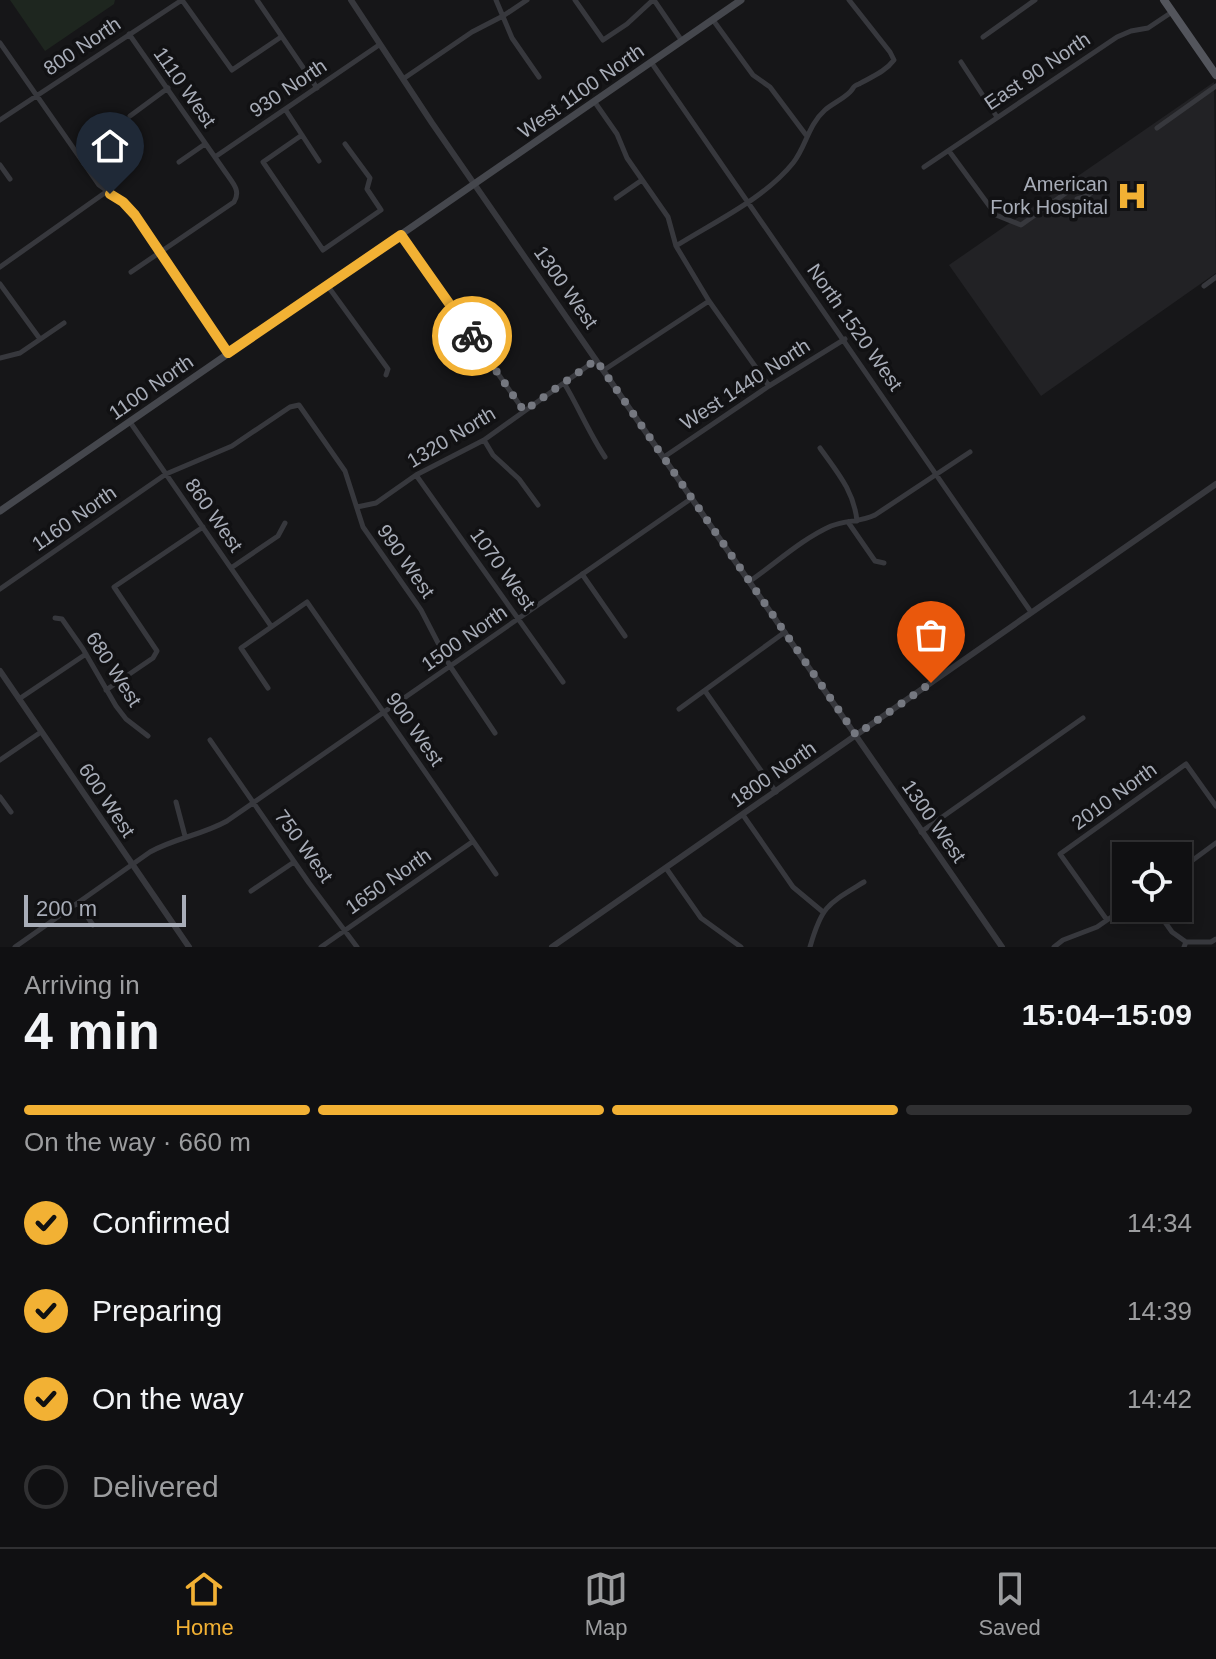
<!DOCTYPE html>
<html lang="en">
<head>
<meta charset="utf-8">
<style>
  :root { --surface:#101012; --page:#1e1e20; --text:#f1f3f6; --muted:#9c9d9f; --line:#303032; --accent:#f2b134 }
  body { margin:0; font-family:Helvetica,sans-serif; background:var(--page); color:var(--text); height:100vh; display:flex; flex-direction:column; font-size:30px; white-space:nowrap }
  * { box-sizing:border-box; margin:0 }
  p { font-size:26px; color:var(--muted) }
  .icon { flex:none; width:44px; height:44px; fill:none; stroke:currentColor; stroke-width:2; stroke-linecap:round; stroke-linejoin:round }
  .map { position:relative; height:947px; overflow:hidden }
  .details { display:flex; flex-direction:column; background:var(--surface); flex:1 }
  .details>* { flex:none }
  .tools { position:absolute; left:1112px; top:842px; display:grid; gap:16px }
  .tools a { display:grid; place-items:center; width:80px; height:80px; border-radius:0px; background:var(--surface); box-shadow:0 4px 12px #0003,0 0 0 2px var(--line); font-size:40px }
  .scale { position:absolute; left:24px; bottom:20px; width:162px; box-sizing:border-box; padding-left:8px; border:4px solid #a8adb8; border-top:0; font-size:22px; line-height:28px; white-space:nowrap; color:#a8adb8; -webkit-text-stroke:6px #111113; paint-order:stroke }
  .pin { position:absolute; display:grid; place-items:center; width:68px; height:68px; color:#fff; margin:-82px -34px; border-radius:50% 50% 50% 0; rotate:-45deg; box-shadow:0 0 8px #0007 }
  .pin .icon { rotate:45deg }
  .courier { position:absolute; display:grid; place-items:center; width:80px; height:80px; margin:-40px; border:6px solid #f2b134; border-radius:50%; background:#fff; color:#222; box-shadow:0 2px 10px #0007 }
  .overview em { font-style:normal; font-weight:800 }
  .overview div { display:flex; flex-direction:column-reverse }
  .overview { display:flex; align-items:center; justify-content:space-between; height:136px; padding:0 24px }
  h1 { font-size:52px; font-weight:800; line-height:60px }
  .bar { display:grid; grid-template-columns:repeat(4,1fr); gap:12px 8px; align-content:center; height:96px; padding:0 24px }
  .bar i { height:10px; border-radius:6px; background:var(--line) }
  .bar .active { background:var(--accent) }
  .bar p { grid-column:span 4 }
  ol { padding:0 24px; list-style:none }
  li { display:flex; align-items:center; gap:24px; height:88px }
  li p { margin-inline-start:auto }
  li .icon { padding:8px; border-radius:50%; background:var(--accent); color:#111; stroke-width:4 }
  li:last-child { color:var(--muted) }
  li i { width:44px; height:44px; border:4px solid var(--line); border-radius:50% }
  .menu { display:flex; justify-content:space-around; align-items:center; height:112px; border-top:2px solid var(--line); background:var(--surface); font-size:22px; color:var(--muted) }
  .menu a { display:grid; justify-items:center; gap:4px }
  .menu .active { color:var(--accent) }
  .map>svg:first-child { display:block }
  .built { fill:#222225 }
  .green { fill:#1e261f }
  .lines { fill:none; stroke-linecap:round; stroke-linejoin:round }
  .minor { stroke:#37383d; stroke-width:5 }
  .tertiary { stroke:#37383d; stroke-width:6 }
  .secondary { stroke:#45474d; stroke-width:7 }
  .primary { stroke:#53555c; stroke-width:8 }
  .done { stroke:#757880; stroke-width:8; stroke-dasharray:0 14.4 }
  .route { stroke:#f2b134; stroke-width:10 }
  .labels { text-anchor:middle; stroke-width:7; stroke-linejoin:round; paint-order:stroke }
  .street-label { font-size:20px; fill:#a8adb8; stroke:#111113 }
  .poi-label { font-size:20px; fill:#a8adb8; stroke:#111113; text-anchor:end }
</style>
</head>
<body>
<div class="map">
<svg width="1216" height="947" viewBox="0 0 1216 947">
  <rect width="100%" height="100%" fill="#161618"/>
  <path class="built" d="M 1214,82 L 1216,273 L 1041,396 L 949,265 Z"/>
  <path class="green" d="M 10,0 L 115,0 L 114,4 L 45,51 Z"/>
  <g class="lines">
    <path class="minor" d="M 182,0 L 232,70 L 281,37
      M 257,0 L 317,88
      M 496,0 L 512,38 L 539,77
      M 575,0 L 603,40 L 627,24 L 653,0
      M 654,0 L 682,41
      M 713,20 L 753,75 L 770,87 L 806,135
      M 129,34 L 226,173 C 233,183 241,191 234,202 L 131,272
      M 983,37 L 1035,0
      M 0,43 L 99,185 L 123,202 L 135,215 L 228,353
      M 651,62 L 1031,612
      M 961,62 L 997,117
      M 403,79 L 472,32 L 503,16 L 527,0
      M 594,101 L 617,134 L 627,158 L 668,217 L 676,246 L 709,301 L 769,386
      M 285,109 L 319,161
      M 130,116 L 168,88
      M 0,120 L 182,0
      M 1157,128 L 1216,86
      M 302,135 L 263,162 L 323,250 L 381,210 L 367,189 L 370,178 L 345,144
      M 949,151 L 996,215 L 1021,225 L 1084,180 L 1092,182 L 1095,189 L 1087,196 L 1077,199
      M 215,157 L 379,45
      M 179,162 L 205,144
      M 0,165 L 10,179
      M 924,167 L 1117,37 L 1131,31 L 1148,28 L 1172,12
      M 616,198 L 642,180
      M 401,235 L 524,411
      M 676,246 C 714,222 764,199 793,163 C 806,147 808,125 825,110 C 832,104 843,99 850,92 C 856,86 851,87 859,84 C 871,77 885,72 894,60 L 890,52 L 849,0
      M 0,267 L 106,192
      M 0,284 L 40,339
      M 327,285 L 388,369 L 386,375
      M 1204,286 L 1216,277
      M 0,358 L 20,353 L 64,323
      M 604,370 L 709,301
      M 564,383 C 579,408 589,433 605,457
      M 130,422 L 271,626
      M 484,440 L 493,455 L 519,479 L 538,505
      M 820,448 C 837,472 854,491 857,521
      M 664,457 L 769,386 L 845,339
      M 416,475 L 563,682
      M 357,507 L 376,503 L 416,475 L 484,440 L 596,360
      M 848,522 L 875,561 L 884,563
      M 231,568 L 278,536 L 285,523
      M 582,574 L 625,636
      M 750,581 C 776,563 802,539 831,526 C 846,520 861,522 875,515 L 970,452
      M 0,589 L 166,474 L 232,446 L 290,407 L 299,405 L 345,471 L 363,527 L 421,610 L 450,666 L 495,733
      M 55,618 L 62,619 L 83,649 L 116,706 L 126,719 L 148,736
      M 268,688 L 241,648 L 307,602 L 496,874
      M 106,690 L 153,658 L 157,651 L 114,587 L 203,527
      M 705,691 L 776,792
      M 19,699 L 86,654
      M 679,709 L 785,632
      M 210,740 L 309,883 L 357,947
      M 0,760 L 41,732
      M 0,797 L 11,812
      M 176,802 L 185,836
      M 743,815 L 793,887 L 823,912
      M 921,832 L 1083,718
      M 666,868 L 701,918 L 741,947
      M 1178,871 L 1216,843
      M 251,891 L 294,862
      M 78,903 L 93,925
      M 1155,908 L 1172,932 L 1186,942
      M 1107,920 L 1060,854 L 1186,764 L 1216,806
      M 15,947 L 150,852 C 175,838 202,835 227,821 L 692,498
      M 321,947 L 472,842
      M 810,947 C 822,905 828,904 864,882
      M 1054,947 L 1063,940 L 1097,927 L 1126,907
      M 1184,947 L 1186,942 L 1211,942 L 1216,939"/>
    <path class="tertiary" d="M 351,0 L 432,123 L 1002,947
      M 0,671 L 189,947
      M 552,947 L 1216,484"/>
    <path class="secondary" d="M 0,511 L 741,0"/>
    <path class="primary" d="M 1164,0 L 1216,75"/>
  </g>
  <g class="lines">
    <path class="done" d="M 472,336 L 524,411 L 596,360 L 856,735 L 931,683"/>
    <path class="route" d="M 110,194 L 123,202 L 135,215 L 228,353 L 401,235 L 472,336"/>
  </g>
  <defs>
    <g id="hospital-bare" transform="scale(2.4)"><path d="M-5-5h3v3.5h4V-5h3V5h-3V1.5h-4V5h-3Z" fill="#f2b134" stroke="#111113" stroke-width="2.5" paint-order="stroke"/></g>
  </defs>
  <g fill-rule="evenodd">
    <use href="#hospital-bare" x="1132" y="196"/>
  </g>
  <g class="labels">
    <g class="street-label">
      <text transform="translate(82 46) rotate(-34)" y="7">800 North</text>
      <text transform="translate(1037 71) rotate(-34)" y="7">East 90 North</text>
      <text transform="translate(185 87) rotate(55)" y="7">1110 West</text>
      <text transform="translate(288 88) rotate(-34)" y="7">930 North</text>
      <text transform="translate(581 91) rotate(-35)" y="7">West 1100 North</text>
      <text transform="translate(566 287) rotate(55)" y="7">1300 West</text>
      <text transform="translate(855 327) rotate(55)" y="7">North 1520 West</text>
      <text transform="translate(745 384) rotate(-33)" y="7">West 1440 North</text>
      <text transform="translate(151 387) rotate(-35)" y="7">1100 North</text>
      <text transform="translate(451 437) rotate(-31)" y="7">1320 North</text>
      <text transform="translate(214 515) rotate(55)" y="7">860 West</text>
      <text transform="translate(74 518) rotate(-35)" y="7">1160 North</text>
      <text transform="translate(406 561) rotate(55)" y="7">990 West</text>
      <text transform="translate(503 569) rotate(54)" y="7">1070 West</text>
      <text transform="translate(464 638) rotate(-35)" y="7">1500 North</text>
      <text transform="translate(114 669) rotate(57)" y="7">680 West</text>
      <text transform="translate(415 729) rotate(55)" y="7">900 West</text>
      <text transform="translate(773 774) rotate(-35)" y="7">1800 North</text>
      <text transform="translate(1114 796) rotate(-36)" y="7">2010 North</text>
      <text transform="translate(107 800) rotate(56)" y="7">600 West</text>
      <text transform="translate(934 821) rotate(55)" y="7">1300 West</text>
      <text transform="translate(304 846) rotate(54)" y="7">750 West</text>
      <text transform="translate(388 881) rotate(-35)" y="7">1650 North</text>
    </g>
    <g class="poi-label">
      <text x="1108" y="191">American<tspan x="1108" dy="23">Fork Hospital</tspan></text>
    </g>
  </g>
</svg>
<div class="tools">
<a><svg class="icon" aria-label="locate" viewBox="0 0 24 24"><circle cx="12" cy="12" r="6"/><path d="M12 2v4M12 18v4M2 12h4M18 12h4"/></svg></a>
</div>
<div class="scale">200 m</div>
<div class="pin" style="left:931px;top:683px;background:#ea580c"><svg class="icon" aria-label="bag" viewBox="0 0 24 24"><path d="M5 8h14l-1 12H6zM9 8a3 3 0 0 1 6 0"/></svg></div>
<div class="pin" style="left:110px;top:194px;background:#1f2937"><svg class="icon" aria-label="home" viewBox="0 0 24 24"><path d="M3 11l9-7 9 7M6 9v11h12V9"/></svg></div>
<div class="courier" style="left:472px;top:336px"><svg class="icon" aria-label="bike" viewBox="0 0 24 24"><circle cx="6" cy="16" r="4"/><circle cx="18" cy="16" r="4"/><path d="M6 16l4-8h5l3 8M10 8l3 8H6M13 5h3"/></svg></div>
</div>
<section class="details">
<div class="overview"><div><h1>4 min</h1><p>Arriving in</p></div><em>15:04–15:09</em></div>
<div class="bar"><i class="active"></i><i class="active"></i><i class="active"></i><i></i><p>On the way · 660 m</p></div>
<ol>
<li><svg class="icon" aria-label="check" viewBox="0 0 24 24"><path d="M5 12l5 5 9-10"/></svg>Confirmed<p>14:34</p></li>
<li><svg class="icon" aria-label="check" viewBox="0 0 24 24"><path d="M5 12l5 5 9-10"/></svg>Preparing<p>14:39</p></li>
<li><svg class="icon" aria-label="check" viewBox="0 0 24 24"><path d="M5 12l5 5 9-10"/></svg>On the way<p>14:42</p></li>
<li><i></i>Delivered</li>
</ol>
</section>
<nav class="menu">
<a class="active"><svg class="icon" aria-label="home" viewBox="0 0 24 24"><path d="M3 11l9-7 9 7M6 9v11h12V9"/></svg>Home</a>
<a><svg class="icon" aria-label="map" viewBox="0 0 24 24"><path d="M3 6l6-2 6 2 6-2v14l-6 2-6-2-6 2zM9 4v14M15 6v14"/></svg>Map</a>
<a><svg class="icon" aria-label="saved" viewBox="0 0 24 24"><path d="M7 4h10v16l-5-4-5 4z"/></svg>Saved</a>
</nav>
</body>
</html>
